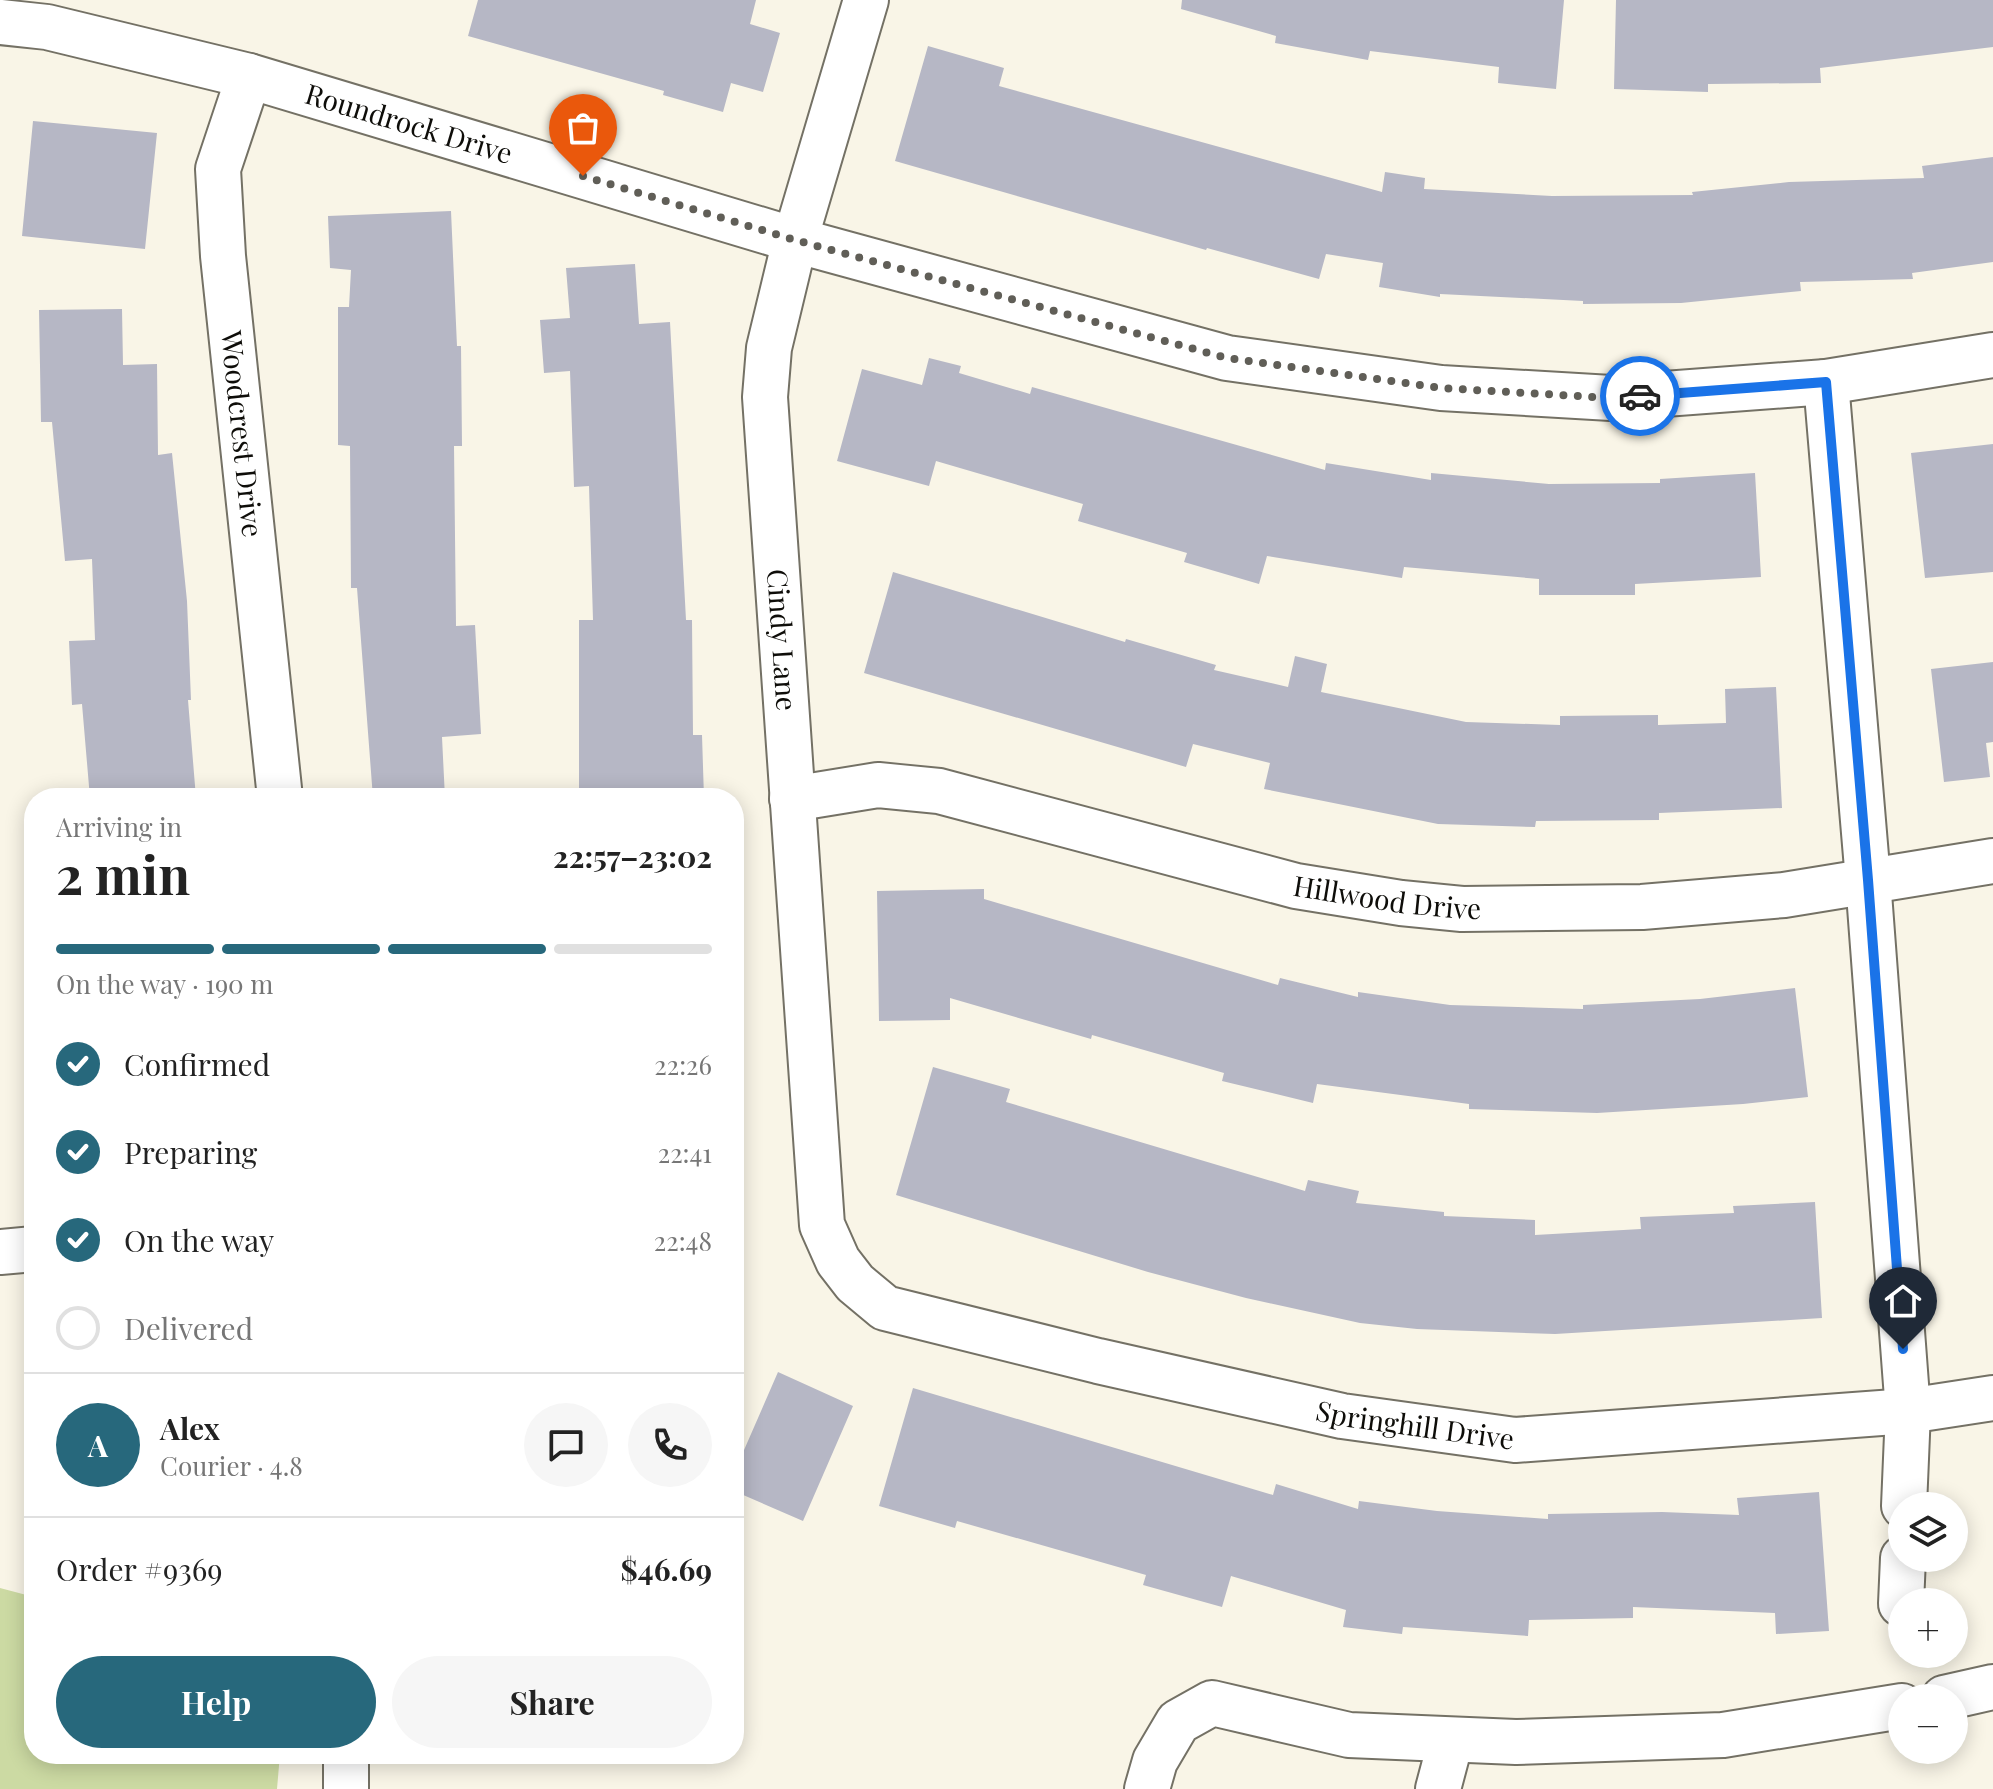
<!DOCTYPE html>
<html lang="en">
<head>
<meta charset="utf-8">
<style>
  :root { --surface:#fff; --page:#f6f6f6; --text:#222; --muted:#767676; --line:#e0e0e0; --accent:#27687c }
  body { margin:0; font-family:"Playfair Display",serif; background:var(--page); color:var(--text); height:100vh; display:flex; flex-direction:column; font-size:30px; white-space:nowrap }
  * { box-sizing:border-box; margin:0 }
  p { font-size:26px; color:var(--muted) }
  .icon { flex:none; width:44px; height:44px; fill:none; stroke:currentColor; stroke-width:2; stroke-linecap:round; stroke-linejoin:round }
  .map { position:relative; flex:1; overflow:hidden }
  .details { position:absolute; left:24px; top:788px; width:720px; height:976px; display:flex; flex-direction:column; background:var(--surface); border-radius:32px; box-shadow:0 4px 20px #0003 }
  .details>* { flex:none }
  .tools { position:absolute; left:1888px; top:1492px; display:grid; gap:16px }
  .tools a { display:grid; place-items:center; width:80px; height:80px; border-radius:50%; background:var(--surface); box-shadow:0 4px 20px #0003; font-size:40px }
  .pin { position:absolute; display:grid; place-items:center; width:68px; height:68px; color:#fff; margin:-82px -34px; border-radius:50% 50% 50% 0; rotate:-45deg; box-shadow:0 0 8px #0007 }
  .pin .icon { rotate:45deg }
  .courier { position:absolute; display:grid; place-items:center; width:80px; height:80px; margin:-40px; border:6px solid #1a73e8; border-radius:50%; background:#fff; color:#222; box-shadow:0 2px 10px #0007 }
  .overview em { font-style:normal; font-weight:700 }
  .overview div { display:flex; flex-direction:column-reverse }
  .overview { display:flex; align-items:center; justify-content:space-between; height:136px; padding:0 32px }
  h1 { font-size:52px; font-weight:700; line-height:60px }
  .bar { display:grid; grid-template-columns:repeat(4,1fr); gap:12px 8px; align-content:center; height:96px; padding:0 32px }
  .bar i { height:10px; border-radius:6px; background:var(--line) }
  .bar .on { background:var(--accent) }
  .bar p { grid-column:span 4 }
  .line { display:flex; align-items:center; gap:20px; padding:0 32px; border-top:2px solid var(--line) }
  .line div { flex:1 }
  .round { display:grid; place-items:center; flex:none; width:84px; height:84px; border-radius:42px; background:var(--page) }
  ol { padding:0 32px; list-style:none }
  li { display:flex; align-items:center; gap:24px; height:88px }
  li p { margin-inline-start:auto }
  li .icon { padding:8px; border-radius:50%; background:var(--accent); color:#fff; stroke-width:4 }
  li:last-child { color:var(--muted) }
  li i { width:44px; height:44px; border:4px solid var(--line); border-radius:50% }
  .button { display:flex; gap:16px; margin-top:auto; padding:16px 32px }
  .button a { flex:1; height:92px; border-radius:48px; background:var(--accent); color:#fff; font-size:32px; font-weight:700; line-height:92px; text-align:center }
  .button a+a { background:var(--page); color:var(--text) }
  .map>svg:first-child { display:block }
  .green { fill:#ccdaa3 }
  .building { fill:#b6b7c5 }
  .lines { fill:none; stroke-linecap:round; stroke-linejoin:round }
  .minor-casing { stroke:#747165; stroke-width:48 }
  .minor { stroke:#fff; stroke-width:44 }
  .done { stroke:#605e57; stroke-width:8; stroke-dasharray:0 14.4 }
  .route { stroke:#1a73e8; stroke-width:10 }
  .labels { text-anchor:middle; stroke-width:8; stroke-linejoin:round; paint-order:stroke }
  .street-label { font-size:28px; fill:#0e0d09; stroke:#fff }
</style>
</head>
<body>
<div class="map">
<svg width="1993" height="1789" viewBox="0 0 1993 1789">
  <rect width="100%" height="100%" fill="#f9f5e7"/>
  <path class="green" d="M 0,1588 L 34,1597 L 34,1754 L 280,1754 L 277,1789 L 0,1789 Z"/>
  <path class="building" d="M 478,0 L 756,0 L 750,24 L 780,33 L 763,92 L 731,83 L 723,112 L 663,95 L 664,91 L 468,36 Z
    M 1182,0 L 1564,0 L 1556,89 L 1498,83 L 1499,67 L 1370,51 L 1368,60 L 1275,43 L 1276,36 L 1181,9 Z
    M 1616,0 L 1993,0 L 1993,47 L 1820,68 L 1821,83 L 1708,84 L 1708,92 L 1614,89 Z
    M 928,46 L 1004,68 L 999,86 L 1382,192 L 1385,172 L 1425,178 L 1424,189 L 1552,196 L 1693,195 L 1692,192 L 1789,182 L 1924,178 L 1922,166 L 1993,157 L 1993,262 L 1912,273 L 1913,279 L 1800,282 L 1801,291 L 1681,303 L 1583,304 L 1583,301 L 1440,294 L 1440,297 L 1379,287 L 1383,263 L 1326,254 L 1319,279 L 1207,248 L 1206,250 L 895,161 Z
    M 33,121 L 157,133 L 145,249 L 22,236 Z
    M 451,211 L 457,346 L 461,346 L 462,446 L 454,446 L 456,626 L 475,625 L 481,734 L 442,737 L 445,798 L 373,798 L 357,588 L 351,588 L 350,446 L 338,445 L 338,307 L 349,307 L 351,270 L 330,268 L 328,216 Z
    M 635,264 L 639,324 L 670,322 L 686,620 L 692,620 L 693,735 L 702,735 L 704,798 L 579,796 L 579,620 L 593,620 L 589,486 L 574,487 L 570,371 L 544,373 L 540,320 L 570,318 L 566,268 Z
    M 122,309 L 123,365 L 157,364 L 158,455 L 172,453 L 187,601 L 191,700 L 188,700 L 196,798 L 90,798 L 82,704 L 72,705 L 69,641 L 95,640 L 92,559 L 65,561 L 52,422 L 41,422 L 39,310 Z
    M 929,358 L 961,366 L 959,373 L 1030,394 L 1032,387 L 1325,470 L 1326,463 L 1431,480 L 1431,473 L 1549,484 L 1660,483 L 1660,479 L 1755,473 L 1761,577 L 1635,584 L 1635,595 L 1539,595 L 1539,579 L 1404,567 L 1402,578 L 1267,556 L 1259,584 L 1184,562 L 1187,553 L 1078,521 L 1083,504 L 936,461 L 929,486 L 837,461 L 862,369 L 922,385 Z
    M 1993,444 L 1993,572 L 1925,578 L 1911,453 Z
    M 893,572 L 1125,642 L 1126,639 L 1216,665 L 1214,670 L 1288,687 L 1295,656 L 1327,664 L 1321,692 L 1466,722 L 1560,725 L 1560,716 L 1658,715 L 1658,725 L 1726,723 L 1725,689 L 1776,687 L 1782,808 L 1659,813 L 1659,820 L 1536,821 L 1535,827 L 1438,824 L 1264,789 L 1270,763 L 1193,744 L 1186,767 L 864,673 Z
    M 1993,662 L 1993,742 L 1986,743 L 1990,777 L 1944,782 L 1931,669 Z
    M 984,889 L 984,899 L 1278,985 L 1280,978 L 1358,997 L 1358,992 L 1450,1005 L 1583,1009 L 1583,1005 L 1700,999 L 1795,988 L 1808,1097 L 1743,1104 L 1597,1113 L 1469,1109 L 1469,1104 L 1317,1084 L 1313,1103 L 1222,1081 L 1224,1073 L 1092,1035 L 1091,1039 L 950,998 L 950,1020 L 879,1021 L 877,891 Z
    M 933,1067 L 1010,1089 L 1006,1102 L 1305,1191 L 1308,1180 L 1359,1191 L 1356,1203 L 1444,1212 L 1444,1216 L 1535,1220 L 1535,1235 L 1641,1229 L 1640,1217 L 1734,1213 L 1733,1206 L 1815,1202 L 1822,1318 L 1555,1334 L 1417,1329 L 1360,1323 L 1246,1298 L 1148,1272 L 896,1195 Z
    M 778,1372 L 853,1406 L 803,1521 L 734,1491 L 734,1473 Z
    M 913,1388 L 1273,1495 L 1276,1484 L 1358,1509 L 1359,1501 L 1437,1511 L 1548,1519 L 1548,1514 L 1662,1512 L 1739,1515 L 1737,1498 L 1819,1492 L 1829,1631 L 1776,1634 L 1775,1613 L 1633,1607 L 1633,1618 L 1529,1620 L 1528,1636 L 1403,1627 L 1402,1634 L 1343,1627 L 1346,1610 L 1231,1576 L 1222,1607 L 1143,1585 L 1146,1575 L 957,1521 L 955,1528 L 879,1506 Z"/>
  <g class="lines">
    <g class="minor-casing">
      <g id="minor">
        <path id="s1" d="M 866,0 L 795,240 L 769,348 L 765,397 L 822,1225 L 838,1261 L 855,1283 L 885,1308 L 1098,1361 L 1342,1416 L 1515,1440 L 1908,1411 L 1993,1398"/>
        <path id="s2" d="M 0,22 L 47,27 L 249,76 L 795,240 L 1227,358 L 1441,388 L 1611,398 L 1826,382 L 1993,355"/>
        <path id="s3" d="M 249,76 L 218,169 L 223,256 L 280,798"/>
        <path d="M 1826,382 L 1868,880 L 1908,1411 L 1904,1506"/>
        <path id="s4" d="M 792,799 L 878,785 L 939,791 L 1296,886 L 1401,903 L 1462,909 L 1642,907 L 1784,895 L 1993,861"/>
        <path d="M 0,1252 L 34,1249"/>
        <path d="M 1901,1604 L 1903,1558"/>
        <path d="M 1944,1698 L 1993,1687"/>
        <path d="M 346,1754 L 346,1789"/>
        <path d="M 1147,1789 L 1155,1761 L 1178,1722 L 1212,1703 L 1349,1735 L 1516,1742 L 1723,1735 L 1902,1706"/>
        <path d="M 1438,1789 L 1451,1740"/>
      </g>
    </g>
    <use href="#minor" class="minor"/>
  </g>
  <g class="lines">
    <path class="done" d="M 583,176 L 795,240 L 1227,358 L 1441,388 L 1611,398 L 1640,396"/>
    <path class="route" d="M 1640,396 L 1826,382 L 1868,880 L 1903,1349"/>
  </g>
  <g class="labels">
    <g class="street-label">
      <text dy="10" stroke="none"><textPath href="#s2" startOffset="422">Roundrock Drive</textPath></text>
      <text dy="10" stroke="none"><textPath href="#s3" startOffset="364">Woodcrest Drive</textPath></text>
      <text dy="10" stroke="none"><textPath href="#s1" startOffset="654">Cindy Lane</textPath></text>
      <text dy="10" stroke="none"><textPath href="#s4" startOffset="610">Hillwood Drive</textPath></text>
      <text dy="10" stroke="none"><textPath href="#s1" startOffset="1890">Springhill Drive</textPath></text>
    </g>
  </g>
</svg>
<div class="tools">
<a><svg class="icon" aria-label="layers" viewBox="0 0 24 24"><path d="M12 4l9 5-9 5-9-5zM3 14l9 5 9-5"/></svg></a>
<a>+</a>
<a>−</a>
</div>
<div class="pin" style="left:583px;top:176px;background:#ea580c"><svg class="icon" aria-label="bag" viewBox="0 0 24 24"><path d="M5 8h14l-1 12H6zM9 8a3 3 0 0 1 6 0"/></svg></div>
<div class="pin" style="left:1903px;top:1349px;background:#1f2937"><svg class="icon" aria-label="home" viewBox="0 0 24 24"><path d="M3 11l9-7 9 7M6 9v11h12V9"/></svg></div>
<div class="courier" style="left:1640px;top:396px"><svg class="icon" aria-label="car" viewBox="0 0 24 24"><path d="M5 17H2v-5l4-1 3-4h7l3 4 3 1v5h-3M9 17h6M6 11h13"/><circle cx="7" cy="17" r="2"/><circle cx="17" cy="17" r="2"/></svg></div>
<section class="details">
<div class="overview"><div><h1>2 min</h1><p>Arriving in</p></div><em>22:57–23:02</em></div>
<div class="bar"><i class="on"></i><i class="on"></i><i class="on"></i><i></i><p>On the way · 190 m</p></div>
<ol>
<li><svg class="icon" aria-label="check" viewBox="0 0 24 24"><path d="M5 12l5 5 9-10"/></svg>Confirmed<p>22:26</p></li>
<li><svg class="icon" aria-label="check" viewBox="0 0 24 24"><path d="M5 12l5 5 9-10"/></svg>Preparing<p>22:41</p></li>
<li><svg class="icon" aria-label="check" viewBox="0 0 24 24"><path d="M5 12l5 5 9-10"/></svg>On the way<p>22:48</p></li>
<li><i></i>Delivered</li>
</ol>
<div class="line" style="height:144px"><b class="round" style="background:var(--accent);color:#fff">A</b><div><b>Alex</b><p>Courier · 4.8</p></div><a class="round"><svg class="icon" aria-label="chat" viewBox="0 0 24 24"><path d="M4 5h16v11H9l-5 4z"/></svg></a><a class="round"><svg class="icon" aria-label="phone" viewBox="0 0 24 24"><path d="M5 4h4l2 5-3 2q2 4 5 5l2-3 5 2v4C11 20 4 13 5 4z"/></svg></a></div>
<div class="line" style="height:104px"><div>Order #9369</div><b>$46.69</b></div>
<div class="button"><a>Help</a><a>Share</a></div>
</section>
</div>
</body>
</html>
